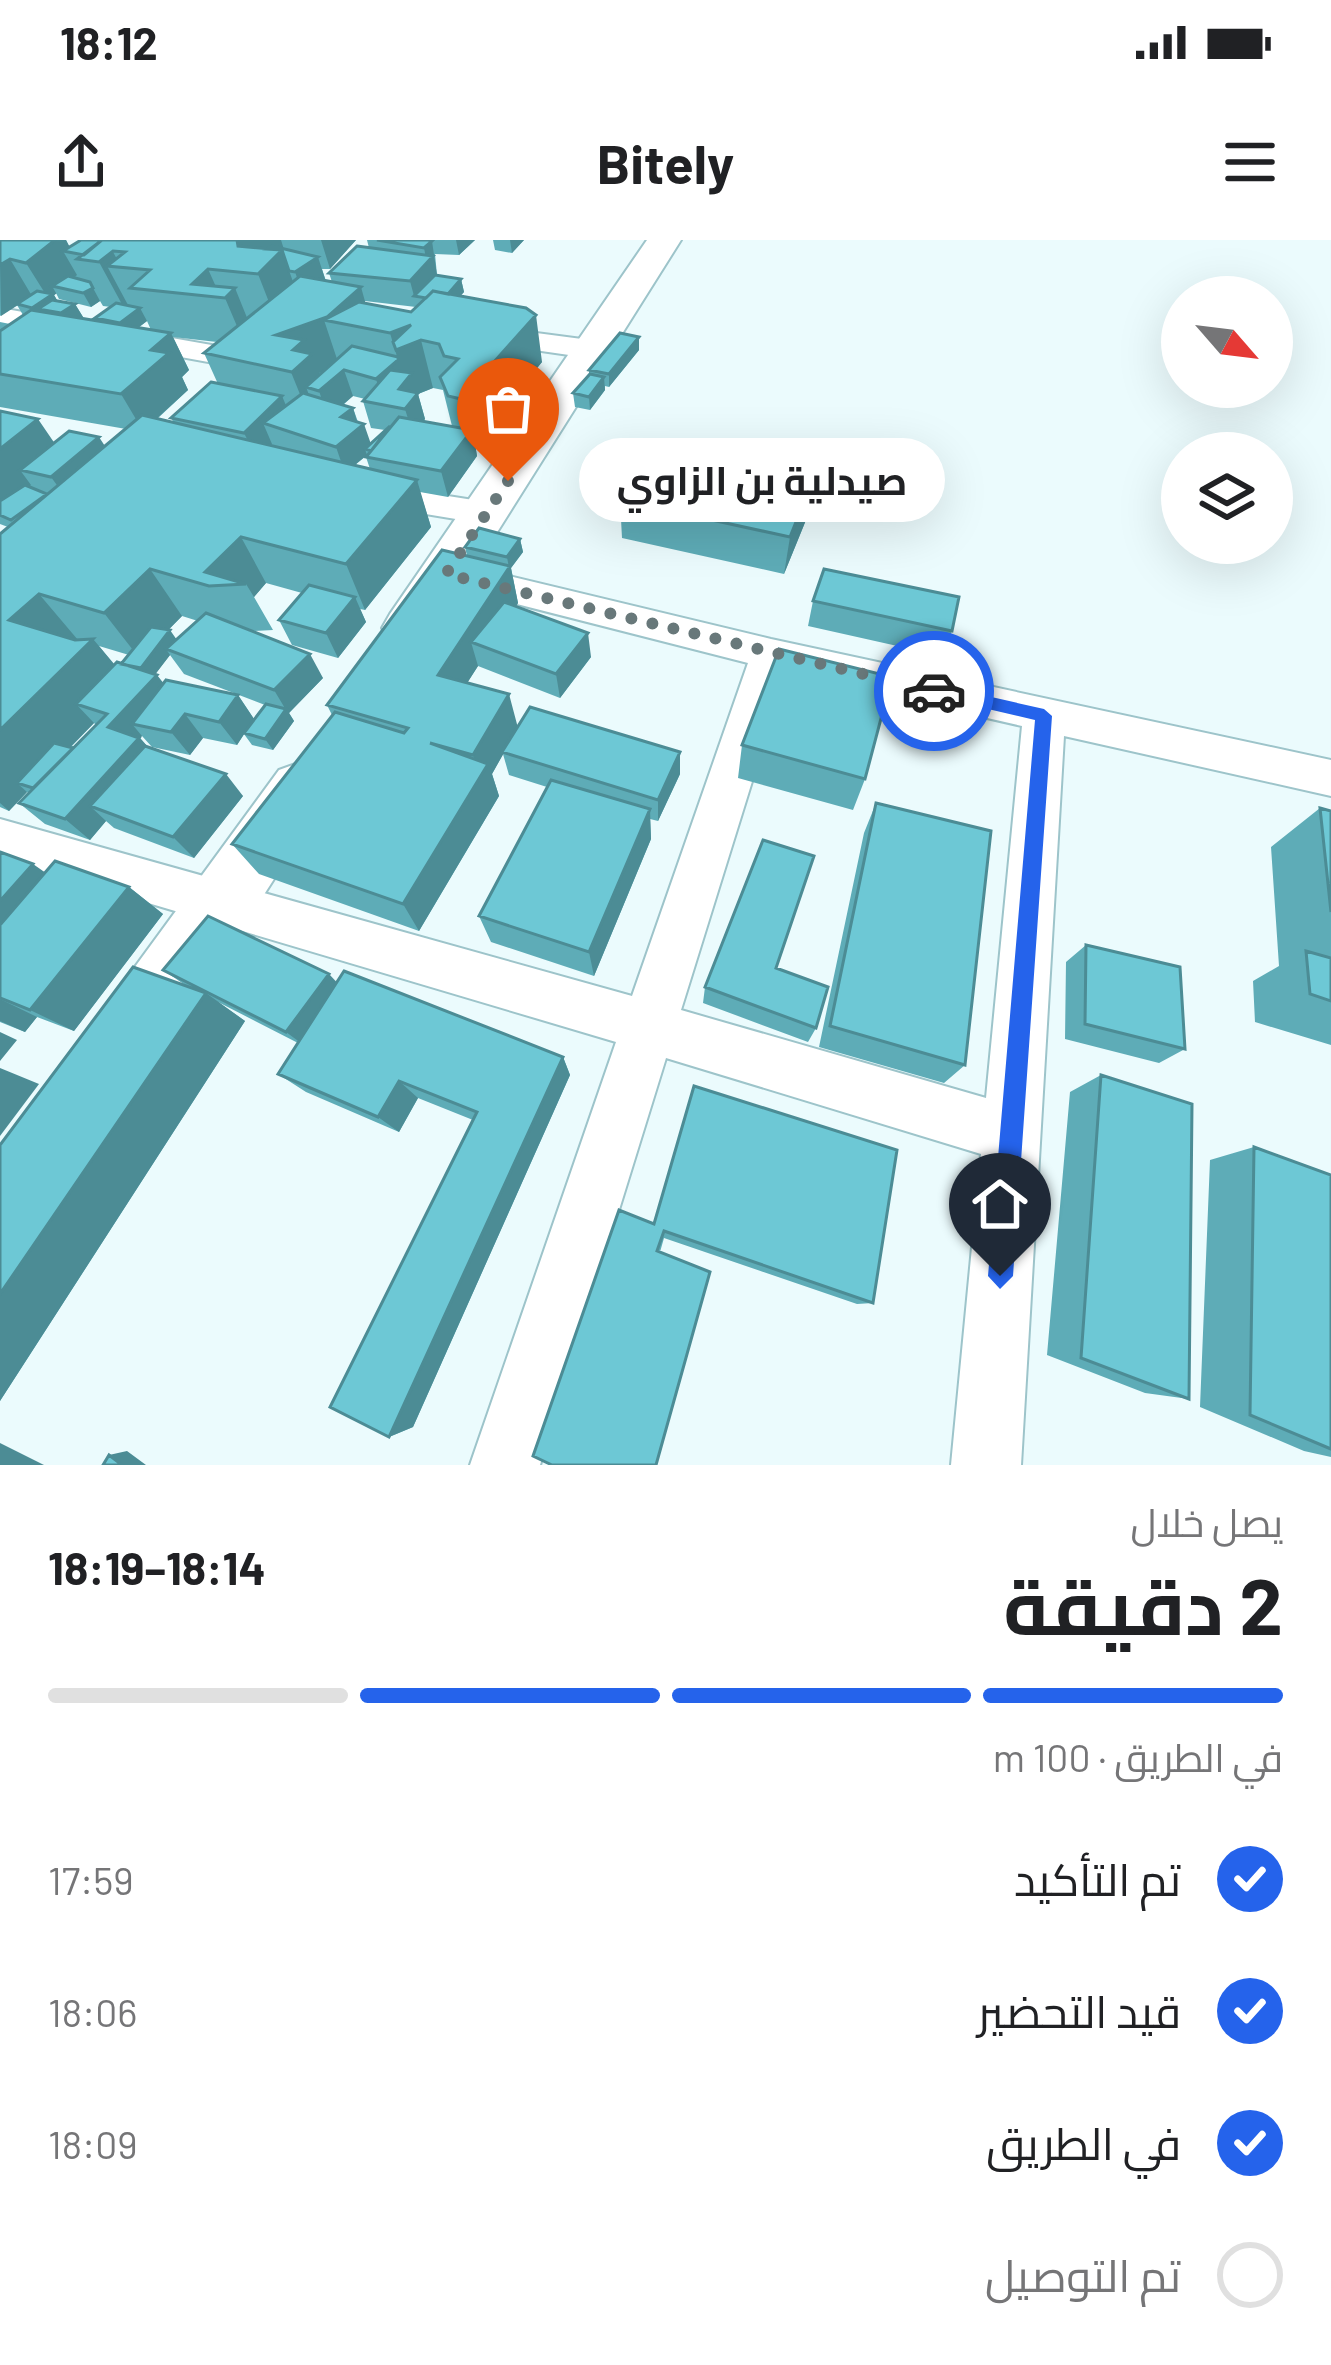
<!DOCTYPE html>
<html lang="ar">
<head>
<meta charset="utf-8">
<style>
  :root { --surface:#fff; --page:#f2f2f2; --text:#202124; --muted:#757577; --line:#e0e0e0; --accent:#2563eb }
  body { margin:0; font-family:Barlow,Cairo,sans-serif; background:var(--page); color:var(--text); direction:rtl; height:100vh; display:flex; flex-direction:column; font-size:45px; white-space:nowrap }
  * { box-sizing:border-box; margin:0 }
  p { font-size:39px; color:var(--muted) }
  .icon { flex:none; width:66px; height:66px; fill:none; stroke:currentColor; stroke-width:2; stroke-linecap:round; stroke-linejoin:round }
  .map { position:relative; height:1225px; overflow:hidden; direction:ltr }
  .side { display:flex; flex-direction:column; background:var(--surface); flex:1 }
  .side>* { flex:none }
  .needle { width:78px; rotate:118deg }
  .fabs { position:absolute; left:1161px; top:36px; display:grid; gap:24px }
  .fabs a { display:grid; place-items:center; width:132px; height:132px; border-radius:50%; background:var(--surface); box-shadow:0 12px 48px #0002; font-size:60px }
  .pin { position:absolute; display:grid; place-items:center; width:102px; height:102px; color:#fff; margin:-123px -51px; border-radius:50% 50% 50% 0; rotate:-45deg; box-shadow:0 0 12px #0007 }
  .pin .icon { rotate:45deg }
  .courier { position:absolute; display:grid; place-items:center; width:120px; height:120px; margin:-60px; border:9px solid #2563eb; border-radius:50%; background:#fff; color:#222; box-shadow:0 3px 15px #0007 }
  .bubble { position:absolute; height:84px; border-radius:42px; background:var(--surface); box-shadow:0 12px 48px #0002; font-size:39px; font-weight:700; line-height:84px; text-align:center; direction:rtl }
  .overview em { font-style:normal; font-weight:700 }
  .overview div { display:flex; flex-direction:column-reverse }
  .overview { display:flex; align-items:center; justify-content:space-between; height:204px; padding:0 48px }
  h1 { font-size:78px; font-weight:700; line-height:90px }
  .bar { display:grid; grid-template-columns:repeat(4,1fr); gap:18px 12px; align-content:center; height:144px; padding:0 48px }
  .bar i { height:15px; border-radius:9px; background:var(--line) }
  .bar .current { background:var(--accent) }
  .bar p { grid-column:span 4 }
  ol { padding:0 48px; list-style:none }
  li { display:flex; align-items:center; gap:36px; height:132px }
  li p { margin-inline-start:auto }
  li .icon { padding:12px; border-radius:50%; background:var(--accent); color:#fff; stroke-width:4 }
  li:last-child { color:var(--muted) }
  li i { width:66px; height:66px; border:6px solid var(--line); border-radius:50% }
  .status { display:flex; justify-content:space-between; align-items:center; height:84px; padding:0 60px; background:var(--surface); direction:ltr }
  .status svg { height:33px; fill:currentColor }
  header { display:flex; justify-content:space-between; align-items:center; height:156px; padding:0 48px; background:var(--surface); font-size:54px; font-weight:700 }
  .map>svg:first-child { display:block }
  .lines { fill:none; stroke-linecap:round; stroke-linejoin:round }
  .street-casing { stroke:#9dc4ca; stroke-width:4 }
  .primary-casing { stroke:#9dc4ca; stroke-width:4 }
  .street { fill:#fff; fill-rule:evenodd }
  .primary { fill:#fff; fill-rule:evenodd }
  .wall { fill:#5eacb7; fill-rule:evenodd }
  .shaded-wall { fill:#4c8c95 }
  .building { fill:#6dc8d5; stroke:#4c8c95; stroke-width:3 }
  .route { fill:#2563eb }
  .done { stroke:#68787a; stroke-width:12; stroke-dasharray:0 21.6 }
</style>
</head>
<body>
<div class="status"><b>18:12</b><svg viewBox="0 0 49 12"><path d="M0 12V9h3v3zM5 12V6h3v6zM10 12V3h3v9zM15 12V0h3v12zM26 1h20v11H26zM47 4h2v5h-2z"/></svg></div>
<header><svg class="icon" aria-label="menu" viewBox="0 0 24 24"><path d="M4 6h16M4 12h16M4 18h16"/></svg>Bitely<svg class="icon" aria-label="share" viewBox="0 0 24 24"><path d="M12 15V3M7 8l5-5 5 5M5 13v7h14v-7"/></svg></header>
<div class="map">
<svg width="1331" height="1225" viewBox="0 0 1331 1225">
  <rect width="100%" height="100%" fill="#ebfbfd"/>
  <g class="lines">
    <g class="street-casing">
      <path id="street" d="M 0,68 L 257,113 L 272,122 L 257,131 L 0,84 Z
        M 475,85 L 597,101 L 612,110 L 597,119 L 465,100 L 461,94 Z
        M 359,242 L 486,262 L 504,273 L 486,284 L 347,261 L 342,253 L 347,245 Z
        M 451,322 L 771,399 L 1331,520 L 1331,556 L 1064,496 L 1021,1225 L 951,1225 L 981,914 L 666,818 L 540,1225 L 470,1225 L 616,802 L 0,619 L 0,579 L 632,756 L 748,423 L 438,344 L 432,335 L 438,326 ZM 786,432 L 1022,486 L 986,858 L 681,770 Z"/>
    </g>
    <g class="primary-casing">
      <path id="primary" d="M 647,0 L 681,0 L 428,402 L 409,407 L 390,402 L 382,388 L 390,374 Z
        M 301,522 L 323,530 L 332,548 L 145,841 L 118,852 L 91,841 L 80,814 L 91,787 L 279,530 Z"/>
    </g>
    <use href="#street" class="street"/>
    <use href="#primary" class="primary"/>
  </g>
  <path class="wall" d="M 0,0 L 66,0 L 69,7 L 81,0 L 356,0 L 330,29 L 322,29 L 326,41 L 332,42 L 329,33 L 369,8 L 367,0 L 475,0 L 459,15 L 435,14 L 437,35 L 461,39 L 464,52 L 460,56 L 542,122 L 475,204 L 477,216 L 448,257 L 420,252 L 431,287 L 365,370 L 360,369 L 366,382 L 338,418 L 292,405 L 279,380 L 302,353 L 266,343 L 254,357 L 273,390 L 252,391 L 323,438 L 289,473 L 294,481 L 273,510 L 252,505 L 244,494 L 237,505 L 203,498 L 190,515 L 152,507 L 142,496 L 140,498 L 148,507 L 243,556 L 194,618 L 114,588 L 106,581 L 90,600 L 45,584 L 19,563 L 29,553 L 27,552 L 9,571 L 0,567 L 0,490 L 8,287 L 0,284 L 0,171 L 54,202 L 105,206 L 126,189 L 0,167 L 0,82 L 10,84 L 23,75 L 17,65 L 0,76 ZM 56,53 L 59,59 L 91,67 L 100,61 L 103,66 L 111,67 L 95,78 L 96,80 L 81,78 L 83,77 L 75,64 L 57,60 L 54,55 ZM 365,61 L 416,67 L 411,72 L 365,64 ZM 147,81 L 151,90 L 138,88 ZM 173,97 L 217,102 L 204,113 L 218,144 L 171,178 L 174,183 L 157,179 L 188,150 L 182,137 L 189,130 ZM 433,148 L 443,150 L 452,186 L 423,181 L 425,179 L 418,154 ZM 353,156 L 365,159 L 363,161 L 371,188 L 385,190 L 370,204 L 358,182 L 353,168 L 343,165 ZM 367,215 L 366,217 L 370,229 L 355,225 ZM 182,376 L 198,381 L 177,400 L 168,390 ZM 99,406 L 129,415 L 122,424 L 114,425 ZM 170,415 L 184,434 L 265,465 L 254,479 L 238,455 L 163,443 L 155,434 ZM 94,483 L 96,485 L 73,508 L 70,508 Z
    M 493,0 L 524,0 L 512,13 L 495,10 Z
    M 639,97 L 639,110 L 609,147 L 605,146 L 605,150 L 590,170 L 575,167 L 573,153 L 589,134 L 589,130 Z
    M 620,260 L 806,280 L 784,334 L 622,298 Z
    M 520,299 L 523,312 L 511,328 L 518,363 L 516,366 L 591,417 L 560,458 L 478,426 L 467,443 L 517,488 L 680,512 L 680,534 L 658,581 L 650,579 L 651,599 L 594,736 L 491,702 L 479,676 L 547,547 L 509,535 L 503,514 L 492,534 L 499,556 L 419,691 L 259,634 L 232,604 L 332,475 L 327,465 L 467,316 L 465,307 Z
    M 813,361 L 952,391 L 942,416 L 808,386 Z
    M 742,505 L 865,539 L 853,570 L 738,538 Z
    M 876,563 L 965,825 L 944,843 L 819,807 L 864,593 Z
    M 1320,568 L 1331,571 L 1331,805 L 1255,782 L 1253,741 L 1279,726 L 1271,607 Z
    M 0,612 L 46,633 L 129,647 L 163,674 L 74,791 L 37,777 L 25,792 L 0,782 Z
    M 1086,705 L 1185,809 L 1159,823 L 1065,799 L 1066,722 Z
    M 776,728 L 816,788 L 808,802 L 703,763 L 705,747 Z
    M 163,730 L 337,742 L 563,817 L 570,835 L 413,1187 L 389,1197 L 473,880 L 418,858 L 399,892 L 306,852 L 278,834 L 298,803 L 218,762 L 245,781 L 0,1161 L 0,905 L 188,747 Z
    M 1101,835 L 1189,1159 L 1145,1153 L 1047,1115 L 1070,852 Z
    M 1254,907 L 1331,935 L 1331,1217 L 1304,1211 L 1200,1167 L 1210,920 Z
    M 619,970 L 873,1063 L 857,1064 L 664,998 L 660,1012 L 656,1225 Z"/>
  <path class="shaded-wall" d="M 55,0 L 66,0 L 73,13 L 63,11 L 77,35 L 62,48 L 52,46 L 56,53 L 54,55 L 61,67 L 38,69 L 44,78 L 40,81 L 32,68 L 48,58 L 26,23 Z
    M 128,0 L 125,12 L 113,12 L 122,28 L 107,26 L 128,65 L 124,68 L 99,22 Z
    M 237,0 L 281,0 L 287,19 L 285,19 L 298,56 L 276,80 L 258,34 L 238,6 Z
    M 321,0 L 356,0 L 330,29 Z
    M 456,0 L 475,0 L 459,15 Z
    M 510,0 L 524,0 L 512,13 Z
    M 432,1 L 438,42 L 414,56 L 410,41 L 427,23 L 424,8 Z
    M 318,17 L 326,42 L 304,57 L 295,32 Z
    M 10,19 L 32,56 L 1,76 L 0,25 Z
    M 208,29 L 221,58 L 192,44 Z
    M 461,39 L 464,52 L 444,74 L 441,61 Z
    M 361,47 L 373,90 L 324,80 L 339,125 L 319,133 L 324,146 L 344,130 L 353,156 L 328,177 L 319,151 L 306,147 L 316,173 L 310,179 L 276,95 Z
    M 93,48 L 100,61 L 91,67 L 83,53 Z
    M 235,48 L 254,95 L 245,105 L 225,58 Z
    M 75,64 L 83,77 L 69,86 L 61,73 Z
    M 140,68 L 147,81 L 127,96 L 120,83 Z
    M 536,75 L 542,122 L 475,204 L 477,216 L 448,257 L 441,231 L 469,194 L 461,159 Z
    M 411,85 L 421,100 L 433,148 L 418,154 L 425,179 L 413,195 L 405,169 L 384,165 L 376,139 L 398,120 L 390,93 Z
    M 171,93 L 189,130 L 182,137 L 188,150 L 143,191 L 121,154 L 151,110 Z
    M 639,97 L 639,110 L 609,147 L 609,134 Z
    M 604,137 L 605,150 L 590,170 L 589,157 Z
    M 282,156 L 293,182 L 263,183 L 272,204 L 257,219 L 244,193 Z
    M 353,168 L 359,188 L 364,184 L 373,210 L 365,209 L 367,215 L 345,233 L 336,207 L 341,177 Z
    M 38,179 L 64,217 L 20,230 L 31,245 L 0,271 L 0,209 Z
    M 99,197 L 116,223 L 70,263 L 51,237 Z
    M 417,240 L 431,287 L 365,370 L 346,324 Z
    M 812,242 L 806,280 L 784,334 L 790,297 Z
    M 241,297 L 266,343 L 254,357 L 246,344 L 205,332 Z
    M 520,299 L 523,312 L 511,328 L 518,363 L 489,409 L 471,402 L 478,426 L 450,470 L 438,435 L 509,328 L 507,317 Z
    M 150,329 L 182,376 L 140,419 L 104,373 Z
    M 39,354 L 78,400 L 52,425 L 9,380 Z
    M 355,357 L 366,382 L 338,418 L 326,393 Z
    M 170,390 L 179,403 L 166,409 L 170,415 L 151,440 L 141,428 Z
    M 588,393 L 591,417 L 560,458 L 556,434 Z
    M 93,399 L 131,444 L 76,464 L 94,483 L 31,547 L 17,543 L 27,552 L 9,571 L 0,563 L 0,490 Z
    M 310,414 L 323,438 L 289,473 L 294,481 L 273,510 L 265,499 L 286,470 L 274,450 Z
    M 157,435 L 176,459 L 132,484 L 142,496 L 140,498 L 160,521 L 90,566 L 106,581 L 90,600 L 65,579 L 108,487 Z
    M 509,454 L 518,488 L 492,534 L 499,556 L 419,691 L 403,664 L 480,537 L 473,515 Z
    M 238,455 L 254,479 L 237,505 L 219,482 Z
    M 185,474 L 203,498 L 190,515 L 171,492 Z
    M 680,512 L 680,534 L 658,581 L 658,560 Z
    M 226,534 L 243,556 L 194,618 L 173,597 Z
    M 650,569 L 651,599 L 594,736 L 589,712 Z
    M 33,624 L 73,652 L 0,710 L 0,661 Z
    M 129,647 L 163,674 L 74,791 L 30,770 Z
    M 329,734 L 344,750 L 305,806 L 286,792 Z
    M 206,753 L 245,781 L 0,1161 L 0,1054 Z
    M 0,759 L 37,777 L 25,792 L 0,781 Z
    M 0,792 L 17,800 L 0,821 Z
    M 563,817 L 570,835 L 413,1187 L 389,1197 Z
    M 0,828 L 39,844 L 0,896 Z
    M 399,841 L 418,858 L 399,892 L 378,877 Z
    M 0,1203 L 44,1225 L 0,1225 Z
    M 127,1211 L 146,1225 L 122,1225 L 109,1215 Z"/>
  <path class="building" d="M 0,0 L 55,0 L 26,23 L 10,19 L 0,25 Z
    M 81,0 L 102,0 L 84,15 L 63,11 Z
    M 102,0 L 237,0 L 238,6 L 282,10 L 258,34 L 208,29 L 192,44 L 235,48 L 225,58 L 130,48 L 150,30 L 107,26 L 125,12 L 113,11 L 99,22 L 77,19 Z
    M 377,0 L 428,0 L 432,1 L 424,8 Z
    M 272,6 L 318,17 L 295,32 L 289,31 L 282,10 L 267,9 Z
    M 357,6 L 433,16 L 410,41 L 329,33 Z
    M 435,35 L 461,39 L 448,54 L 433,51 L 426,58 L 414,56 Z
    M 68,36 L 90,42 L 93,48 L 83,53 L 52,46 Z
    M 300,36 L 361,47 L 327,77 L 276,95 L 304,100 L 293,110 L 312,114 L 292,132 L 204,113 Z
    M 37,51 L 53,54 L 32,68 L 17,64 Z
    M 433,51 L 526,68 L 536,75 L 461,159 L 448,156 L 440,137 L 458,119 L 444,116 L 439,104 L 421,100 L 396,110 L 393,102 L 411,85 L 390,93 L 324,80 L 359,62 L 411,72 Z
    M 52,60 L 75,64 L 61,73 L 38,69 Z
    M 116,63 L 140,68 L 120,83 L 95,78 Z
    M 31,70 L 171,93 L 151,110 L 169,113 L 121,154 L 0,134 L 0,91 Z
    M 620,93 L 639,97 L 609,134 L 589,130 Z
    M 352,106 L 398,117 L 398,120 L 376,139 L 344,130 L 319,151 L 306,147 Z
    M 390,130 L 412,133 L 399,149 L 418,153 L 405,169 L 363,161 Z
    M 590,134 L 604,137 L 589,157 L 573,153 Z
    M 211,142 L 282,156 L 244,193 L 171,178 Z
    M 303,153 L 353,168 L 341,177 L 364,184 L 336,207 L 263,183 Z
    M 0,171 L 38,179 L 0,209 Z
    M 142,175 L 417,240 L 346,324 L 241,297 L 205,332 L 246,344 L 209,346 L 150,329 L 104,373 L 39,354 L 9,380 L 75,400 L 93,399 L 0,490 L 0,294 Z
    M 399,177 L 472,190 L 441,231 L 366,217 Z
    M 390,186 L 371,211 L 365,209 Z
    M 69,191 L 99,197 L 51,237 L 20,230 Z
    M 651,209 L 812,242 L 790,297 L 620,260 Z
    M 25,245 L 47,254 L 11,280 L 0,275 L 0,261 Z
    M 479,288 L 520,299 L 507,317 L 465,307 Z
    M 442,310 L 510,326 L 438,435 L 509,454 L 473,515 L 430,503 L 488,524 L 403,664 L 232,604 L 335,472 L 404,493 L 408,488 L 327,465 Z
    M 824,329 L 959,357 L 952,391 L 813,361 Z
    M 309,345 L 355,357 L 326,393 L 279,380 Z
    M 504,362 L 588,393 L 556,434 L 471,402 Z
    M 206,373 L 310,414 L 274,450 L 166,409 Z
    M 151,387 L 170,390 L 141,428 L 121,424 Z
    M 779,409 L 892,437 L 865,539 L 742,505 Z
    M 117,422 L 157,435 L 108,487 L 139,498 L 65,579 L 19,563 L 107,474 L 76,464 Z
    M 166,440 L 238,455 L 219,482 L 185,474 L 171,492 L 132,484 Z
    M 266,464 L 286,469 L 265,499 L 244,493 Z
    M 530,467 L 680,512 L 658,560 L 502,512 Z
    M 54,503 L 73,508 L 33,548 L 17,543 Z
    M 145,506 L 226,534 L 173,597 L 90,566 Z
    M 551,540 L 650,569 L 589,712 L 479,676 Z
    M 876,563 L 991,591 L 965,825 L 830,786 Z
    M 1320,568 L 1331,571 L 1331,672 Z
    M 763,600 L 814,616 L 776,728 L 828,747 L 816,788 L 705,747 Z
    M 0,612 L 33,624 L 0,661 Z
    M 55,621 L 129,647 L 30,770 L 0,758 L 0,685 Z
    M 208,676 L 329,734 L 286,792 L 163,730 Z
    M 1086,705 L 1180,727 L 1185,809 L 1085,784 Z
    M 1306,711 L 1331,718 L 1331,761 L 1310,754 Z
    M 133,727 L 206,753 L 0,1054 L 0,905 Z
    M 344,731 L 563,817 L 389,1197 L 330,1167 L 477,872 L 399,841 L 378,877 L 278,834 Z
    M 1101,835 L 1192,864 L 1189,1159 L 1081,1118 Z
    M 694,846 L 897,910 L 873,1063 L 664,991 L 657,1011 L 710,1032 L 656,1225 L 552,1225 L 533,1216 L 619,970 L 654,984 Z
    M 1254,907 L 1331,935 L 1331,1209 L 1250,1175 Z
    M 109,1215 L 122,1225 L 103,1225 Z"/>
  <path class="route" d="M 934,444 L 1044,469 L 1052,476 L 1013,1036 L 1000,1049 L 988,1036 L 1035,480 L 928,455 L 926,451 Z"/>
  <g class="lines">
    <path class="done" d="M 508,241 L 446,334 L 934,451"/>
  </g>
</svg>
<div class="fabs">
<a><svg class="needle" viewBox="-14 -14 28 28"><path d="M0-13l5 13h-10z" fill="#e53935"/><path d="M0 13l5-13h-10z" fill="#757577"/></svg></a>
<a><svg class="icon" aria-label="layers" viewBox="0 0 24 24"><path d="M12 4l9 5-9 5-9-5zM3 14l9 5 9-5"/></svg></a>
</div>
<div class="pin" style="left:508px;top:241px;background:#ea580c"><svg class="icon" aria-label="bag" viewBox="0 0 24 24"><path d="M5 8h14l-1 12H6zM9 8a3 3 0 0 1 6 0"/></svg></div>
<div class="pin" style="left:1000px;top:1036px;background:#1f2937"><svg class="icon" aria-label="home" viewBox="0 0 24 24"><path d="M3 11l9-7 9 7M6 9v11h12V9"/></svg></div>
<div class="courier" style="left:934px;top:451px"><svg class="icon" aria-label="car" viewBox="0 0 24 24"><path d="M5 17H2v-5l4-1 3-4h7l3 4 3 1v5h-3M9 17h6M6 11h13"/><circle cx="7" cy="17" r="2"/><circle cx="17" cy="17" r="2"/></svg></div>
<div class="bubble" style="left:579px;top:198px;width:366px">صيدلية بن الزاوي</div>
</div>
<section class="side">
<div class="overview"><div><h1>2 دقيقة</h1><p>يصل خلال</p></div><em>18:14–18:19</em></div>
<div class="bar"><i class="current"></i><i class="current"></i><i class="current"></i><i></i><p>في الطريق · 100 m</p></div>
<ol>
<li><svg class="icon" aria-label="check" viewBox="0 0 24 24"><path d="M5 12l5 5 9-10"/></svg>تم التأكيد<p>17:59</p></li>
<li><svg class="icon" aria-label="check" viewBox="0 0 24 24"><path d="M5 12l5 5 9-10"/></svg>قيد التحضير<p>18:06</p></li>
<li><svg class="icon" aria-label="check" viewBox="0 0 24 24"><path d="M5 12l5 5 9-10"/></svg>في الطريق<p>18:09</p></li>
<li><i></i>تم التوصيل</li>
</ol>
</section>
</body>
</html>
